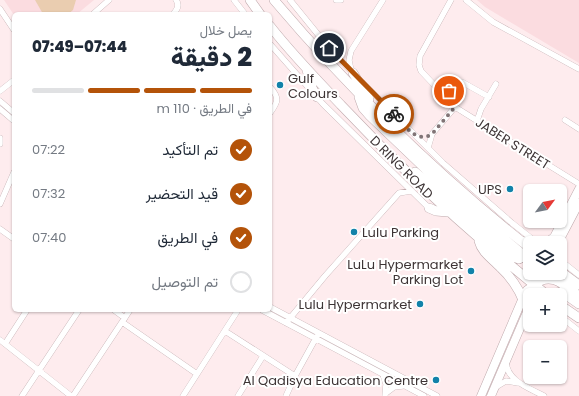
<!DOCTYPE html>
<html lang="ar">
<head>
<meta charset="utf-8">
<style>
  :root { --surface:#fff; --page:#f2f2f3; --text:#1f2937; --muted:#747a83; --line:#e0e1e3; --accent:#b45309 }
  body { margin:0; font-family:Poppins,Vazirmatn,sans-serif; background:var(--page); color:var(--text); direction:rtl; height:100vh; display:flex; flex-direction:column; font-size:15px; white-space:nowrap }
  * { box-sizing:border-box; margin:0 }
  p { font-size:13px; color:var(--muted) }
  .icon { flex:none; width:22px; height:22px; fill:none; stroke:currentColor; stroke-width:2; stroke-linecap:round; stroke-linejoin:round }
  .map { position:relative; flex:1; overflow:hidden; direction:ltr }
  .side { position:absolute; left:12px; top:12px; width:260px; height:300px; display:flex; flex-direction:column; background:var(--surface); border-radius:6px; box-shadow:0 1px 3px #0004; direction:rtl }
  .side>* { flex:none }
  .needle { width:26px; rotate:58deg }
  .fabs { position:absolute; left:523px; top:184px; display:grid; gap:8px }
  .fabs a { display:grid; place-items:center; width:44px; height:44px; border-radius:6px; background:var(--surface); box-shadow:0 1px 3px #0004; font-size:20px }
  .pin { position:absolute; display:grid; place-items:center; width:34px; height:34px; color:#fff; margin:-17px; border:2px solid #fff; border-radius:50%; box-shadow:0 1px 4px #0007 }
  .courier { position:absolute; display:grid; place-items:center; width:40px; height:40px; margin:-20px; border:3px solid #b45309; border-radius:50%; background:#fff; color:#222; box-shadow:0 1px 5px #0007 }
  .head em { font-style:normal; font-weight:800 }
  .head div { display:flex; flex-direction:column-reverse }
  .head { display:flex; align-items:center; justify-content:space-between; height:68px; padding:0 20px }
  h1 { font-size:26px; font-weight:800; line-height:30px }
  .bar { display:grid; grid-template-columns:repeat(4,1fr); gap:6px 4px; align-content:center; height:48px; padding:0 20px }
  .bar i { height:5px; border-radius:3px; background:var(--line) }
  .bar .selected { background:var(--accent) }
  .bar p { grid-column:span 4 }
  ol { padding:0 20px; list-style:none }
  li { display:flex; align-items:center; gap:12px; height:44px }
  li p { margin-inline-start:auto }
  li .icon { padding:4px; border-radius:50%; background:var(--accent); color:#fff; stroke-width:4 }
  li:last-child { color:var(--muted) }
  li i { width:22px; height:22px; border:2px solid var(--line); border-radius:50% }
  .map>svg:first-child { display:block }
  .built { fill:#fbdce0 }
  .pitch { fill:#eacdb0 }
  .lines { fill:none; stroke-linecap:round; stroke-linejoin:round }
  .street-casing { stroke:#bfa9ac; stroke-width:6 }
  .secondary-casing { stroke:#bfa9ac; stroke-width:9 }
  .primary-casing { stroke:#bfa9ac; stroke-width:10 }
  .street { stroke:#fff; stroke-width:5.5 }
  .secondary { stroke:#fff; stroke-width:8 }
  .primary { stroke:#fff; stroke-width:9 }
  .done { stroke:#817476; stroke-width:4; stroke-dasharray:0 7.2 }
  .route { stroke:#b45309; stroke-width:5 }
  .poi-dot { fill:#1282a9; stroke:#fff; stroke-width:1.5 }
  .labels { text-anchor:middle; stroke-width:4; stroke-linejoin:round; paint-order:stroke }
  .poi-label { font-size:13px; fill:#3d3435; stroke:#fff; text-anchor:end }
  .street-label { font-size:13px; fill:#3d3435; stroke:#fff }
</style>
</head>
<body>
<div class="map">
<svg width="579" height="396" viewBox="0 0 579 396">
  <rect width="100%" height="100%" fill="#feecee"/>
  <path class="built" d="M 4,0 L 94,0 L 77,14 L 14,14 L 14,15 Z
    M 477,0 L 579,0 L 579,63 L 485,7 Z"/>
  <path class="pitch" d="M 35,0 L 76,0 L 73,10 L 68,14 L 43,14 Z"/>
  <g class="lines">
    <g class="street-casing">
      <path id="street" d="M 234,0 L 245,14
        M 290,0 L 329,48 L 354,74
        M 336,0 L 341,0
        M 451,0 L 420,56 L 419,65 L 421,71 L 455,107 L 579,184
        M 466,0 L 493,22 L 579,69
        M 0,9 L 14,30
        M 93,14 L 109,0
        M 173,14 C 177,10 180,5 176,0
        M 270,44 L 323,104 L 429,208
        M 351,70 L 349,60 L 351,51 L 383,0
        M 363,83 L 443,163 L 512,223 L 536,242
        M 270,87 C 280,98 278,102 270,113
        M 0,91 L 14,80
        M 445,96 L 458,83 L 462,82 L 489,97
        M 0,101 L 14,113
        M 0,109 L 14,121
        M 565,120 L 579,129
        M 477,121 L 481,109 L 496,84
        M 0,138 L 0,144
        M 428,148 L 432,134 L 455,107
        M 0,204 L 14,172
        M 0,229 L 14,239
        M 560,260 L 579,275
        M 270,307 L 437,396
        M 114,310 L 125,318
        M 262,310 L 424,396
        M 560,316 L 579,331
        M 122,322 L 197,374
        M 286,323 L 325,276 L 399,193 L 411,191
        M 225,331 L 295,376
        M 0,340 L 71,396
        M 5,344 L 27,310
        M 506,362 C 507,381 529,388 544,396
        M 383,375 L 386,384 L 385,396
        M 496,387 L 506,381 L 518,383
        M 386,393 L 394,387 L 403,386
        M 22,396 L 79,310
        M 73,396 L 130,310
        M 183,396 L 238,310
        M 238,396 L 263,356
        M 286,396 L 295,376 L 317,336"/>
    </g>
    <g class="secondary-casing">
      <path id="secondary" d="M 522,241 L 542,243
        M 546,243 L 554,237 L 579,189
        M 558,243 L 579,203
        M 481,396 L 525,293 L 527,290 L 534,285 L 534,295
        M 491,396 L 530,305"/>
    </g>
    <g class="primary-casing">
      <path id="primary" d="M 250,0 L 260,14
        M 274,0 C 351,91 436,174 530,248
        M 270,26 C 292,54 317,80 341,105 C 406,174 474,237 547,295
        M 307,70 L 312,88 L 317,97
        M 353,73 L 369,99
        M 359,97 L 363,108 L 370,116 L 457,199 L 521,253 L 530,262
        M 415,172 L 514,257 L 519,259 L 522,257 L 521,253
        M 429,208 L 436,211 L 448,212
        M 479,241 C 482,253 493,259 501,268 C 510,276 519,289 523,300
        M 560,271 L 579,285
        M 534,285 C 551,270 565,286 579,296
        M 556,295 L 557,293 L 562,292 L 579,304
        M 560,305 L 579,318"/>
    </g>
    <use href="#street" class="street"/>
    <use href="#secondary" class="secondary"/>
    <use href="#primary" class="primary"/>
  </g>
  <g class="lines">
    <path class="done" d="M 394,114 C 405,125 416,144 432,134 L 455,107 L 444,95 L 449,91"/>
    <path class="route" d="M 329,48 L 394,114"/>
  </g>
  <g class="poi-dot">
    <circle cx="280" cy="85" r="4"/>
    <circle cx="510" cy="189" r="4"/>
    <circle cx="354" cy="232" r="4"/>
    <circle cx="471" cy="271" r="4"/>
    <circle cx="420" cy="304" r="4"/>
    <circle cx="436" cy="380" r="4"/>
  </g>
  <g class="labels">
    <g class="poi-label">
      <text x="288" y="83" text-anchor="start">Gulf<tspan x="288" dy="15">Colours</tspan></text>
      <text x="502" y="194">UPS</text>
      <text x="362" y="237" text-anchor="start">Lulu Parking</text>
      <text x="463" y="269">LuLu Hypermarket<tspan x="463" dy="15">Parking Lot</tspan></text>
      <text x="412" y="309">Lulu Hypermarket</text>
      <text x="428" y="385">Al Qadisya Education Centre</text>
    </g>
    <g class="street-label">
      <text transform="translate(513 143) rotate(32)" y="5">JABER STREET</text>
      <text transform="translate(402 167) rotate(45)" y="5">D RING ROAD</text>
    </g>
  </g>
</svg>
<div class="fabs">
<a><svg class="needle" viewBox="-14 -14 28 28"><path d="M0-13l5 13h-10z" fill="#e53935"/><path d="M0 13l5-13h-10z" fill="#747a83"/></svg></a>
<a><svg class="icon" aria-label="layers" viewBox="0 0 24 24"><path d="M12 4l9 5-9 5-9-5zM3 14l9 5 9-5"/></svg></a>
<a>+</a>
<a>−</a>
</div>
<div class="pin" style="left:449px;top:91px;background:#ea580c"><svg class="icon" aria-label="bag" viewBox="0 0 24 24"><path d="M5 8h14l-1 12H6zM9 8a3 3 0 0 1 6 0"/></svg></div>
<div class="pin" style="left:329px;top:48px;background:#1f2937"><svg class="icon" aria-label="home" viewBox="0 0 24 24"><path d="M3 11l9-7 9 7M6 9v11h12V9"/></svg></div>
<div class="courier" style="left:394px;top:114px"><svg class="icon" aria-label="bike" viewBox="0 0 24 24"><circle cx="6" cy="16" r="4"/><circle cx="18" cy="16" r="4"/><path d="M6 16l4-8h5l3 8M10 8l3 8H6M13 5h3"/></svg></div>
<section class="side">
<div class="head"><div><h1>2 دقيقة</h1><p>يصل خلال</p></div><em>07:44–07:49</em></div>
<div class="bar"><i class="selected"></i><i class="selected"></i><i class="selected"></i><i></i><p>في الطريق · 110 m</p></div>
<ol>
<li><svg class="icon" aria-label="check" viewBox="0 0 24 24"><path d="M5 12l5 5 9-10"/></svg>تم التأكيد<p>07:22</p></li>
<li><svg class="icon" aria-label="check" viewBox="0 0 24 24"><path d="M5 12l5 5 9-10"/></svg>قيد التحضير<p>07:32</p></li>
<li><svg class="icon" aria-label="check" viewBox="0 0 24 24"><path d="M5 12l5 5 9-10"/></svg>في الطريق<p>07:40</p></li>
<li><i></i>تم التوصيل</li>
</ol>
</section>
</div>
</body>
</html>
